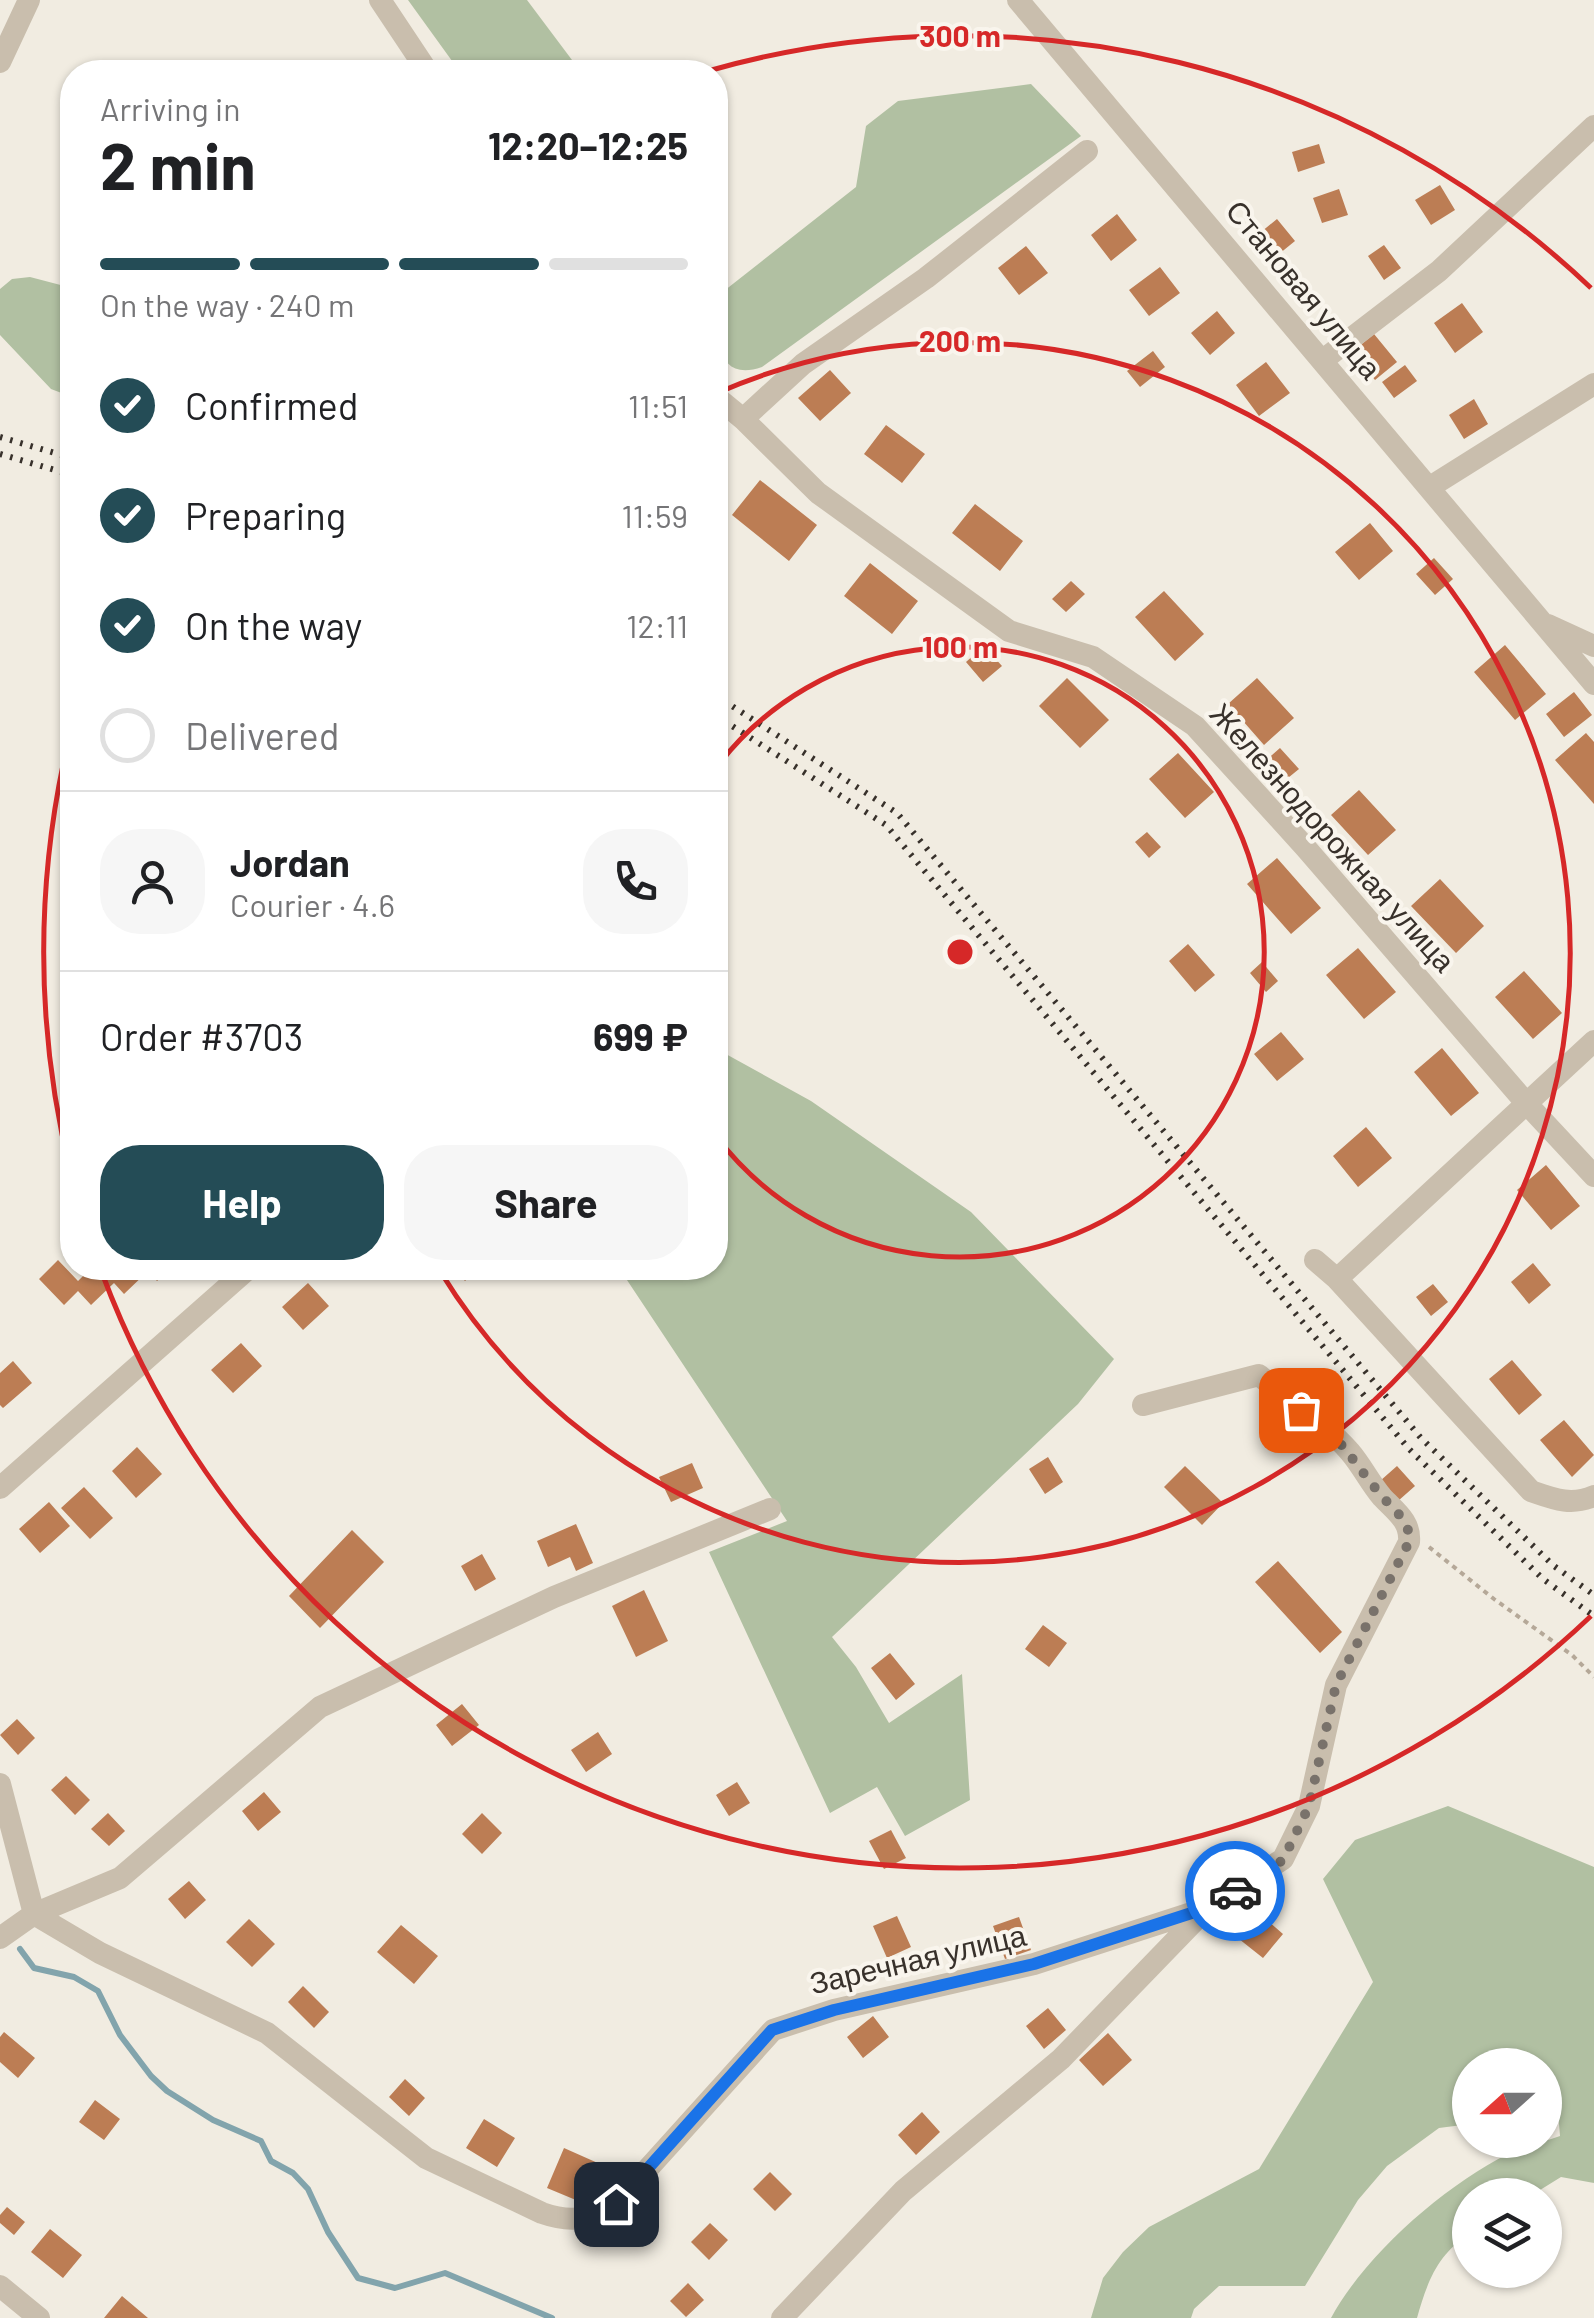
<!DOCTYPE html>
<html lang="en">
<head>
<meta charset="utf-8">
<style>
  :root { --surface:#fff; --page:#f6f6f6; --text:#202124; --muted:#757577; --line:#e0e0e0; --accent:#244c56 }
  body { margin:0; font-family:Barlow,sans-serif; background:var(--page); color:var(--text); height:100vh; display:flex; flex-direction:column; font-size:38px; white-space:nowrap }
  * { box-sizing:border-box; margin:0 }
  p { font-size:32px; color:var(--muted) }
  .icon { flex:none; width:55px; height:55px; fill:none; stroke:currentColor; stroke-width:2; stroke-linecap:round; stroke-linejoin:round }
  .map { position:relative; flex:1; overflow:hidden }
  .side { position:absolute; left:60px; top:60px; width:668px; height:1220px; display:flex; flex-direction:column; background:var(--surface); border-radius:40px; box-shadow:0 2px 8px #0004 }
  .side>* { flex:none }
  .needle { width:65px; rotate:249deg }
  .controls { position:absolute; left:1452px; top:2048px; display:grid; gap:20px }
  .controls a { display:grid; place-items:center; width:110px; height:110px; border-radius:50%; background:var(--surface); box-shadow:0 2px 8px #0004; font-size:50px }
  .pin { position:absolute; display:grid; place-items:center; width:85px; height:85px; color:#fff; margin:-42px; border-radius:20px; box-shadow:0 5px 15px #0006 }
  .courier { position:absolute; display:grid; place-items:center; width:100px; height:100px; margin:-50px; border:8px solid #1a73e8; border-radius:50%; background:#fff; color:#222; box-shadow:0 2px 12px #0007 }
  .summary em { font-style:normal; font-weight:700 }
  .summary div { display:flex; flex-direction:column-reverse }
  .summary { display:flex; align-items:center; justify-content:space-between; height:170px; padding:0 40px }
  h1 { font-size:65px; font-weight:700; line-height:75px }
  .bar { display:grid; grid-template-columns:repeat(4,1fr); gap:15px 10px; align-content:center; height:120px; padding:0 40px }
  .bar i { height:12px; border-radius:8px; background:var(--line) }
  .bar .on { background:var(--accent) }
  .bar p { grid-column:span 4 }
  .line { display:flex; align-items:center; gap:25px; padding:0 40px; border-top:2px solid var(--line) }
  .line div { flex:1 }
  .round { display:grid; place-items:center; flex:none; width:105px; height:105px; border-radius:40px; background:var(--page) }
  ol { padding:0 40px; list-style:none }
  li { display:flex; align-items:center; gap:30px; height:110px }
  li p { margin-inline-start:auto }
  li .icon { padding:10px; border-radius:50%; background:var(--accent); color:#fff; stroke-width:4 }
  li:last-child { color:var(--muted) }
  li i { width:55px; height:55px; border:5px solid var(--line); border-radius:50% }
  .button { display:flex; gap:20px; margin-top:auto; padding:20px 40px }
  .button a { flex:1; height:115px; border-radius:40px; background:var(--accent); color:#fff; font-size:40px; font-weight:700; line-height:115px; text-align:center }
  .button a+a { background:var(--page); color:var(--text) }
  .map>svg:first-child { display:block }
  .green { fill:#b1c0a2 }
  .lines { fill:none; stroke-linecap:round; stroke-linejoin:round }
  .stream { stroke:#82a4ac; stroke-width:6 }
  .building { fill:#bc7d54 }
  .path { stroke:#b5a898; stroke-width:4; stroke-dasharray:5 5; stroke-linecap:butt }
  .minor { stroke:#c9bead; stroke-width:22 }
  .rail { stroke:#38312b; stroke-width:6; stroke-dasharray:2.5 8; stroke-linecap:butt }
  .done { stroke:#79726b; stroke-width:10; stroke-dasharray:0 18 }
  .route { stroke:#1a73e8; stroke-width:12 }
  .ring { fill:none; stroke:#d62828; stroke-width:5 }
  .labels { text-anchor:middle; stroke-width:8; stroke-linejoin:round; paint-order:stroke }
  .street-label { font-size:30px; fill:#38312b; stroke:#f9f5ed }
  .centre { fill:#d62828; stroke:#f9f5ed; stroke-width:5 }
  .ring-label { font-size:30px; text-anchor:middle; font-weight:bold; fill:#d62828; stroke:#f9f5ed; stroke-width:8; stroke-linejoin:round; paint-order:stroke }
</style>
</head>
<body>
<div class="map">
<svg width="1594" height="2318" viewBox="0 0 1594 2318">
  <rect width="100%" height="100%" fill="#f1ece1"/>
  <path class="green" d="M 408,0 L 527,0 L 581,72 L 460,72 Z
    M 1031,84 L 1081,136 L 762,367 C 714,384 715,331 715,298 L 856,187 L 866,126 L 898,101 Z
    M 30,277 L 72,288 L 72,397 L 51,389 L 0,335 L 0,289 L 12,279 Z
    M 715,1048 L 811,1101 L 971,1212 L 1114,1359 L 1078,1404 L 832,1637 L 856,1667 L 889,1723 L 962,1674 L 970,1800 L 905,1836 L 877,1787 L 830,1813 L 709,1552 L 787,1521 L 619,1268 L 715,1268 Z
    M 1448,1806 L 1594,1867 L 1594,2183 L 1561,2177 L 1532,2195 L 1470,2195 L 1470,2234 C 1437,2254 1427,2283 1417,2318 L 1331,2318 C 1365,2255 1444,2186 1508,2154 C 1524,2146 1543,2142 1560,2136 L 1558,2112 L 1545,2113 L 1545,2065 L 1470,2065 L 1470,2124 L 1439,2128 L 1387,2166 L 1358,2200 L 1305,2286 L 1219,2286 L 1194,2309 L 1191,2318 L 1091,2318 L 1103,2278 L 1123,2252 L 1149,2227 L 1259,2169 L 1373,1982 L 1323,1879 L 1355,1840 Z"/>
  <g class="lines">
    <path class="stream" d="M 20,1949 L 34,1968 L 74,1977 L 98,1991 L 120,2035 L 151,2076 L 167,2091 L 213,2120 L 261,2141 L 271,2161 L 293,2173 L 308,2189 L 328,2232 L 358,2278 L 395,2288 L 445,2273 L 552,2318"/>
  </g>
  <path class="building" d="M 1319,144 L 1325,163 L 1298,172 L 1292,152 Z
    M 1440,185 L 1455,210 L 1431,225 L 1415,200 Z
    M 1339,189 L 1348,215 L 1322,223 L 1313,198 Z
    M 72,191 L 72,215 L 64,212 Z
    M 1117,214 L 1137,240 L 1111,261 L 1091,235 Z
    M 1277,219 L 1295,241 L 1279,254 L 1261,232 Z
    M 1384,245 L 1401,268 L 1384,280 L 1368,256 Z
    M 1026,246 L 1048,273 L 1019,295 L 998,268 Z
    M 1160,267 L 1180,293 L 1149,316 L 1129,290 Z
    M 1462,303 L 1483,332 L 1455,353 L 1434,323 Z
    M 1217,311 L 1235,333 L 1210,355 L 1191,333 Z
    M 1374,334 L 1397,362 L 1375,380 L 1352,352 Z
    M 1153,351 L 1165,367 L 1140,387 L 1127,371 Z
    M 1266,362 L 1290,393 L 1259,416 L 1236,385 Z
    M 1405,365 L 1417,381 L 1394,398 L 1382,382 Z
    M 830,370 L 851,393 L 820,421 L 798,398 Z
    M 1474,399 L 1488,424 L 1464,439 L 1449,415 Z
    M 886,425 L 925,454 L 902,483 L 864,454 Z
    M 760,480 L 817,525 L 789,561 L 732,515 Z
    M 975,504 L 1023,541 L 1000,571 L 952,533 Z
    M 1370,523 L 1393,551 L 1359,580 L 1335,552 Z
    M 1434,558 L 1453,579 L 1435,595 L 1416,574 Z
    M 870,563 L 918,601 L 892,634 L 844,596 Z
    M 1071,581 L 1085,594 L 1066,612 L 1052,599 Z
    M 1164,591 L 1204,634 L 1175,661 L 1135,617 Z
    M 1505,645 L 1546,694 L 1515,720 L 1474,672 Z
    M 984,646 L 1002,666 L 983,682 L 966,662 Z
    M 1067,678 L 1109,720 L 1080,748 L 1039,706 Z
    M 1257,678 L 1294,718 L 1264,745 L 1228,704 Z
    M 1574,692 L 1592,715 L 1564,737 L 1546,714 Z
    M 1586,733 L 1594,742 L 1594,804 L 1555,760 Z
    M 1280,748 L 1299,769 L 1283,782 L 1265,761 Z
    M 1178,753 L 1214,792 L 1185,818 L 1149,779 Z
    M 1359,790 L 1396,830 L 1368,855 L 1331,815 Z
    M 1147,832 L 1161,847 L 1149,858 L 1135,842 Z
    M 1277,858 L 1321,908 L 1291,934 L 1247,884 Z
    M 1440,879 L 1484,926 L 1456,953 L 1411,906 Z
    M 1188,944 L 1215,975 L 1195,992 L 1169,961 Z
    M 1358,948 L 1396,992 L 1364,1019 L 1326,975 Z
    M 1262,962 L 1278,981 L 1266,992 L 1250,973 Z
    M 1524,971 L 1562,1013 L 1533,1039 L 1495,997 Z
    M 1281,1032 L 1304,1059 L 1277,1081 L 1254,1054 Z
    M 1442,1048 L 1479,1093 L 1451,1116 L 1414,1072 Z
    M 1366,1127 L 1392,1158 L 1358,1187 L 1333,1156 Z
    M 1546,1165 L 1580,1206 L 1551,1230 L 1517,1190 Z
    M 58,1260 L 78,1281 L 91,1268 L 105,1268 L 109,1272 L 114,1268 L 171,1268 L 157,1281 L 148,1271 L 124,1294 L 114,1283 L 91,1305 L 78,1291 L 64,1305 L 39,1279 Z
    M 1533,1263 L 1551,1285 L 1529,1304 L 1511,1282 Z
    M 453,1268 L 480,1268 L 465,1281 Z
    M 308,1283 L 329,1306 L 303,1330 L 282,1307 Z
    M 1433,1284 L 1448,1302 L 1431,1316 L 1416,1297 Z
    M 241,1343 L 262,1366 L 233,1393 L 211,1370 Z
    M 1512,1360 L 1542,1395 L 1519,1415 L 1489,1379 Z
    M 13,1361 L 32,1383 L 3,1408 L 0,1405 L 0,1373 Z
    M 1564,1420 L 1594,1455 L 1572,1477 L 1540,1440 Z
    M 137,1447 L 162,1474 L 136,1498 L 112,1471 Z
    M 1048,1457 L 1063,1482 L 1045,1494 L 1029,1469 Z
    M 692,1463 L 703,1488 L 671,1502 L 659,1477 Z
    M 1185,1466 L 1223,1503 L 1202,1525 L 1164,1487 Z
    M 1397,1466 L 1415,1486 L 1398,1501 L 1380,1481 Z
    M 84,1487 L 113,1518 L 90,1539 L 61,1508 Z
    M 49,1502 L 70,1526 L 40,1553 L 19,1529 Z
    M 576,1524 L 593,1563 L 576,1571 L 570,1557 L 548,1567 L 537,1541 Z
    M 352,1530 L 384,1562 L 320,1628 L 289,1596 Z
    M 482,1554 L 496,1579 L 475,1591 L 461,1566 Z
    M 1278,1561 L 1342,1632 L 1320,1653 L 1255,1582 Z
    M 644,1590 L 668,1641 L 636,1657 L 612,1606 Z
    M 1043,1625 L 1067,1643 L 1049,1667 L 1025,1649 Z
    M 890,1653 L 915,1684 L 896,1700 L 871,1668 Z
    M 462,1704 L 479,1725 L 452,1746 L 436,1725 Z
    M 17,1719 L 35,1738 L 18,1755 L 0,1735 Z
    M 598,1732 L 612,1754 L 586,1772 L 571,1750 Z
    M 66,1776 L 90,1800 L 75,1815 L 51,1790 Z
    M 737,1782 L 750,1803 L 729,1816 L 716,1795 Z
    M 264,1792 L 281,1812 L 258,1831 L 242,1811 Z
    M 108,1813 L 125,1831 L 109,1846 L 91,1829 Z
    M 482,1813 L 502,1833 L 482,1854 L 462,1834 Z
    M 891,1830 L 906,1858 L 884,1869 L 869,1841 Z
    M 189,1881 L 206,1900 L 185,1919 L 168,1899 Z
    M 1255,1910 L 1283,1934 L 1263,1958 L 1234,1935 Z
    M 897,1916 L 911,1947 L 887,1958 L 873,1926 Z
    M 1019,1917 L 1031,1950 L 1005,1959 L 993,1926 Z
    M 249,1919 L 275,1944 L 252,1967 L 226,1942 Z
    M 401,1925 L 438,1956 L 414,1984 L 377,1952 Z
    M 303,1986 L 329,2012 L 314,2028 L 288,2002 Z
    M 1048,2008 L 1066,2030 L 1044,2049 L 1026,2026 Z
    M 873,2016 L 889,2037 L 863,2058 L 847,2037 Z
    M 4,2032 L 35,2058 L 18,2078 L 0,2062 L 0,2037 Z
    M 1108,2033 L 1132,2060 L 1103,2086 L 1079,2060 Z
    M 405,2079 L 425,2098 L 409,2116 L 389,2097 Z
    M 95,2100 L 120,2119 L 104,2140 L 79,2122 Z
    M 922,2112 L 940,2132 L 916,2155 L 898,2135 Z
    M 484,2119 L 515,2138 L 497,2167 L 466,2148 Z
    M 564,2148 L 600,2164 L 583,2203 L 547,2188 Z
    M 770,2172 L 792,2194 L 775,2211 L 753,2189 Z
    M 633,2198 L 655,2216 L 635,2241 L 613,2223 Z
    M 7,2207 L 25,2222 L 14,2235 L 0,2223 L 0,2215 Z
    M 710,2223 L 728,2240 L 709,2260 L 691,2242 Z
    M 50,2229 L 82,2255 L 63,2278 L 31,2252 Z
    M 688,2283 L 704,2300 L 686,2317 L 670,2301 Z
    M 122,2296 L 148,2318 L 104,2318 Z"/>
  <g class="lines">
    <path class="path" d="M 1429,1547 L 1494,1599 L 1572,1655 L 1594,1677"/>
    <path class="minor" d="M 380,0 L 428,72
      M 1018,0 L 1594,684
      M 0,62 L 29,0
      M 1323,360 L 1439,271 L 1594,126
      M 715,396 L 743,419 L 818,493 L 1009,631 L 1093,657 L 1195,726 L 1305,847 L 1527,1104 L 1594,1176
      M 743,419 L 803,364 L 926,278 L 1087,151
      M 1430,487 L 1594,384
      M 1548,625 L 1594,646
      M 1315,1260 L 1337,1279 L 1594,1041
      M 1337,1279 L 1531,1491 C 1554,1499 1571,1506 1594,1496
      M 0,1488 L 249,1268
      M 0,1784 L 34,1914 L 100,1953 L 267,2033 L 426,2158 L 542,2213 C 570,2223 591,2220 616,2204 L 773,2030 L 834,2010 L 1034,1964 L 1207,1908 L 1283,1859 L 1309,1806 L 1336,1685 L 1409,1542 C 1411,1521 1395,1511 1382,1497 C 1370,1483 1362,1466 1350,1452 C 1324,1422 1289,1401 1259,1375 L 1143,1405
      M 0,1938 L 34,1914 L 120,1878 L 320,1707 L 554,1597 L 770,1509
      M 0,2286 L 39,2318
      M 782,2318 L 903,2191 L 1061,2059 L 1207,1908"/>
    <path class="rail" d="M 0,437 L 72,458
      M 0,454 L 72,475
      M 715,695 L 897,813 L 1421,1438 L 1554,1566 L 1594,1595
      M 715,715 L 886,825 L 1409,1449 L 1543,1579 L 1594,1616"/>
  </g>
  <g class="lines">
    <path class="done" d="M 1235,1891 L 1283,1860 L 1309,1806 L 1336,1685 L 1409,1542 C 1411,1521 1394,1511 1382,1496 C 1352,1462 1342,1436 1301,1410"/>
    <path class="route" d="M 616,2204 L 772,2030 L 834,2010 L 1034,1964 L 1207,1908 L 1235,1891"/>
  </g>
  <g class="ring">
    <path d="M716 768A305 305 0 1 1 716 1136"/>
    <path d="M717 393A610 610 0 1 1 440 1271"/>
    <path d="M1591 1616A916 916 0 0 1 102 1273M71 1174A916 916 0 0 1 71 730M708 71A916 916 0 0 1 1591 288"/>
  </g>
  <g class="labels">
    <g class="street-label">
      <text transform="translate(1303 290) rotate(50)" y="10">Становая улица</text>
      <text transform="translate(1332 838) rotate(48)" y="10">Железнодорожная улица</text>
      <text transform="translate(918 1960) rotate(-13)" y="10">Заречная улица</text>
    </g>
  </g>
  <circle cx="960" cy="952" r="15" class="centre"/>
  <g class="ring-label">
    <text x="960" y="47">300 m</text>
    <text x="960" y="352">200 m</text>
    <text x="960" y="658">100 m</text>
  </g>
</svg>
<div class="controls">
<a><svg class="needle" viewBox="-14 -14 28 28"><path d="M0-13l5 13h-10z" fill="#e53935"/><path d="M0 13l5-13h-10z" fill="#757577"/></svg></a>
<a><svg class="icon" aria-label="layers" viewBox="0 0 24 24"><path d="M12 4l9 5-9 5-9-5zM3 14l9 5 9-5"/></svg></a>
</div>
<div class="pin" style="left:1301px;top:1410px;background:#ea580c"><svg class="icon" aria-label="bag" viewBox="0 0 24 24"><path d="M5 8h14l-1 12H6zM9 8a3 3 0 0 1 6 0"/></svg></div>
<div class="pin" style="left:616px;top:2204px;background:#1f2937"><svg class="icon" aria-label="home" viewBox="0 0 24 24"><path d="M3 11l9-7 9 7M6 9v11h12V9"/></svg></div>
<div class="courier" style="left:1235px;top:1891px"><svg class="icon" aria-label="car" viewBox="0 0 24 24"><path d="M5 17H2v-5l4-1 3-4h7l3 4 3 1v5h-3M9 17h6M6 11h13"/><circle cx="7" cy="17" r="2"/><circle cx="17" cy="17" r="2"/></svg></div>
<section class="side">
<div class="summary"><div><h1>2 min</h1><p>Arriving in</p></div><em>12:20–12:25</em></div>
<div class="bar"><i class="on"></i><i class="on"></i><i class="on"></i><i></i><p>On the way · 240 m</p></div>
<ol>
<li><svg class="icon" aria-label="check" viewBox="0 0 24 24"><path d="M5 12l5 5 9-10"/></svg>Confirmed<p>11:51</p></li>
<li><svg class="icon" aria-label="check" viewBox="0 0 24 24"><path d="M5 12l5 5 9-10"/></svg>Preparing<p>11:59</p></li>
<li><svg class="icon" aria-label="check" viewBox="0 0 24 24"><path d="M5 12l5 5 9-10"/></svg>On the way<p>12:11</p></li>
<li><i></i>Delivered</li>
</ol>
<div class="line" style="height:180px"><a class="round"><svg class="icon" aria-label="person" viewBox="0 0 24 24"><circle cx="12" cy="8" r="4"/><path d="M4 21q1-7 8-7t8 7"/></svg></a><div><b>Jordan</b><p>Courier · 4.6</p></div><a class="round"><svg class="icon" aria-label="phone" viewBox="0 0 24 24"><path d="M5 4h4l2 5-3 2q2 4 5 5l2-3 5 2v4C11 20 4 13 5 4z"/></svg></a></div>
<div class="line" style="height:130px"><div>Order #3703</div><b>699 ₽</b></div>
<div class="button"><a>Help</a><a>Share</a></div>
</section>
</div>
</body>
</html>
